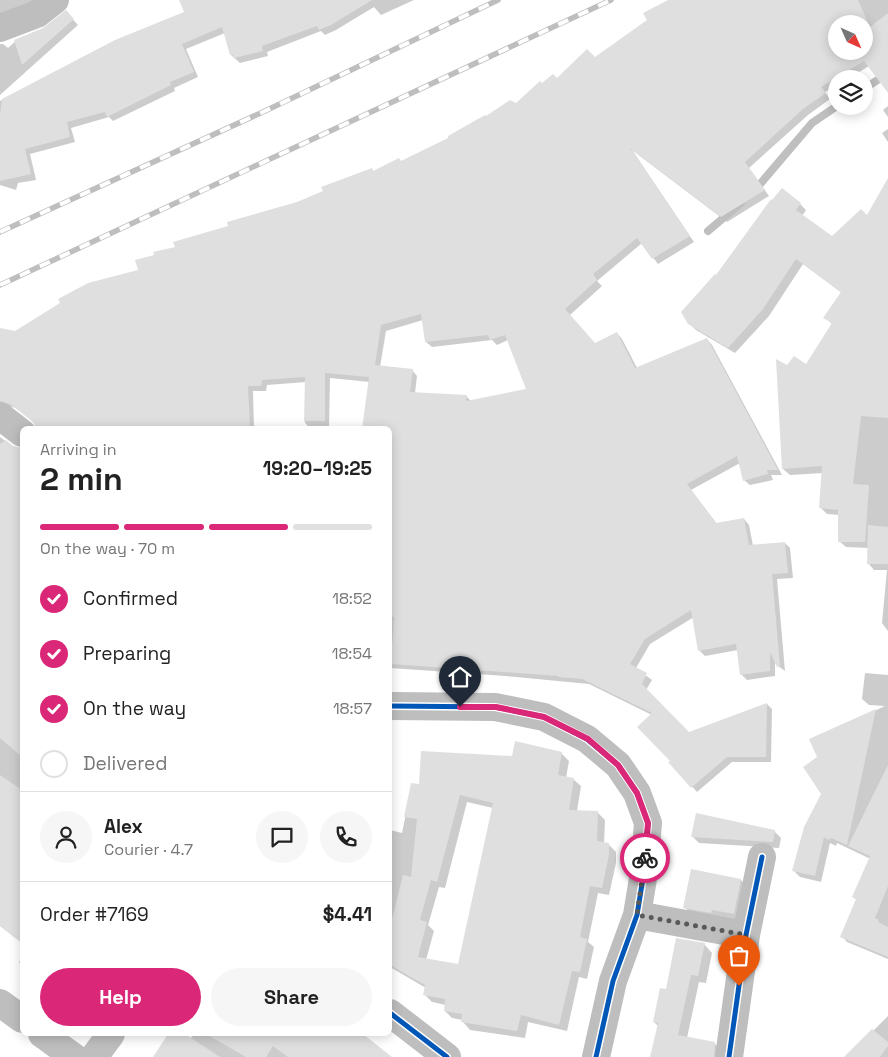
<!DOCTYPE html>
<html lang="en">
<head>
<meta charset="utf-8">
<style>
  :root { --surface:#fff; --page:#f6f6f6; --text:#222; --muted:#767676; --line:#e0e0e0; --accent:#db2777 }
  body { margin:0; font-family:"Space Grotesk",sans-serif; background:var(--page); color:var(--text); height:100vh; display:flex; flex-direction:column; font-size:19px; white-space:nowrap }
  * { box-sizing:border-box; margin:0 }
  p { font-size:16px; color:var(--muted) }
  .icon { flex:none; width:28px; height:28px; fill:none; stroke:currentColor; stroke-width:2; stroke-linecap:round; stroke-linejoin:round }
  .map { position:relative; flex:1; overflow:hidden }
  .side { position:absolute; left:20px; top:426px; width:372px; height:610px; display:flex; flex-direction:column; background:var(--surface); border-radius:8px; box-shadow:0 2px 12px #0003 }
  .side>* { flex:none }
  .needle { width:32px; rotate:135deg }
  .controls { position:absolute; left:828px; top:15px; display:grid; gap:10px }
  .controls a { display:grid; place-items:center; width:45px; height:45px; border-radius:50%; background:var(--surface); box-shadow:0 2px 12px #0003; font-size:25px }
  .pin { position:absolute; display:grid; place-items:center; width:42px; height:42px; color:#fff; margin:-51px -21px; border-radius:50% 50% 50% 0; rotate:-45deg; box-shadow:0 0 5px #0007 }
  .pin .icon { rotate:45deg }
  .courier { position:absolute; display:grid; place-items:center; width:50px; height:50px; margin:-25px; border:4px solid #db2777; border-radius:50%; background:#fff; color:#222; box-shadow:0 1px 6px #0007 }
  .overview em { font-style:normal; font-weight:800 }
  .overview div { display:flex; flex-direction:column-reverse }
  .overview { display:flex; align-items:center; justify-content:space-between; height:85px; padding:0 20px }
  h1 { font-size:32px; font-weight:800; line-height:38px }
  .bar { display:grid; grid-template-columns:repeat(4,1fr); gap:8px 5px; align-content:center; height:60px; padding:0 20px }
  .bar i { height:6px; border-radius:4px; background:var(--line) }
  .bar .current { background:var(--accent) }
  .bar p { grid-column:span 4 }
  .line { display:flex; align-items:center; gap:12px; padding:0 20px; border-top:1px solid var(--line) }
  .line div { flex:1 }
  .round { display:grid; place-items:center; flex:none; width:52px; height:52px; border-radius:26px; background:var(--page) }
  ol { padding:0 20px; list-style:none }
  li { display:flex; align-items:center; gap:15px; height:55px }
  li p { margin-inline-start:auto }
  li .icon { padding:5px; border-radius:50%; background:var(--accent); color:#fff; stroke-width:4 }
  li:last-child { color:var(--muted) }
  li i { width:28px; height:28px; border:2px solid var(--line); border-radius:50% }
  .action { display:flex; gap:10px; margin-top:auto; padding:10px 20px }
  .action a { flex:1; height:58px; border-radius:30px; background:var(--accent); color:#fff; font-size:20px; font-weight:800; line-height:58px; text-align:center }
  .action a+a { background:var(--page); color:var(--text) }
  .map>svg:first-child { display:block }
  .shadow { fill:#0003; fill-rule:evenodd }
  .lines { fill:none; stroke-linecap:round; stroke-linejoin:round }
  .stream { stroke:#bfbfbf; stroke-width:8 }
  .building { fill:#dfdfdf; fill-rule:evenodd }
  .minor { stroke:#bebebe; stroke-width:28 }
  .rail-casing { stroke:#bebebe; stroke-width:5.5 }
  .rail { stroke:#fff; stroke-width:4; stroke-dasharray:11; stroke-linecap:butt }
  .cycleway-casing { stroke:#fff; stroke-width:8 }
  .cycleway { stroke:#0057b8; stroke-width:5 }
  .done { stroke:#595959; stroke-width:5; stroke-dasharray:0 9 }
  .route { stroke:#db2777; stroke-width:6 }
</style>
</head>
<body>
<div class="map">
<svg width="888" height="1057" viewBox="0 0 888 1057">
  <rect width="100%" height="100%" fill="#fff"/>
  <path class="shadow" d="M 0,0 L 34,0 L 30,7 L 0,18 Z
    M 181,0 L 414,0 L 381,15 L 374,7 L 336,30 L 325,35 L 321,31 L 267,52 L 268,56 L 240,63 L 231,55 L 225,33 L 186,49 L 198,77 L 174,88 L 175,91 L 113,121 L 109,117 L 71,128 L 75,142 L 30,154 L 36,180 L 18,183 L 16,190 L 0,185 L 0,101 L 115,41 L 185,13 Z
    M 678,0 L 888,0 L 888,91 L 869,66 L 848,79 L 836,79 L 836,86 L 825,92 L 830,99 L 808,115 L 749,168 L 769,196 L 727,222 L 632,150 L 694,242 L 658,264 L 642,243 L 597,281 L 602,286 L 570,315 L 595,344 L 617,333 L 622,339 L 637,368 L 707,339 L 712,345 L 782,475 L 771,475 L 773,480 L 750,485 L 744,480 L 740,463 L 691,490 L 717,524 L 744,519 L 749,525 L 753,546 L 785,543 L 790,548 L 793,578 L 777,579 L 785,671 L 778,666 L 775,659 L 775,676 L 747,680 L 741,674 L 738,650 L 705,656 L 700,651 L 694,617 L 650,644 L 636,668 L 652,680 L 646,690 L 689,733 L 767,704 L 772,709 L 771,762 L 732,762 L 697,792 L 670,762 L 672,761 L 652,715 L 589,684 L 505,676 L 390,668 L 390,429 L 370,382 L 330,378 L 329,429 L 311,429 L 305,423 L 306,382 L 267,385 L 266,391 L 253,391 L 254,429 L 38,429 L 35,423 L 16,408 L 0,404 L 0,334 L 15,333 L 139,271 L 176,248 L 229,227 L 297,203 L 372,170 L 374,172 L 402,162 L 516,105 L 542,84 L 557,80 L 595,59 ZM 836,24 L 864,24 L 864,51 L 836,51 ZM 423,320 L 426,342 L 432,347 L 492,340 L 497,345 L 508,340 L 527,390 L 471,401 L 466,396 L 415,393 L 417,376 L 412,370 L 380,367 L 386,331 Z
    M 66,12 L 78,25 L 0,95 L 0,44 L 3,44 L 8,48 L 18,39 L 47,28 Z
    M 888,106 L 888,117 L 883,110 Z
    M 888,129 L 888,142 L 882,133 Z
    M 888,193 L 888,631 L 882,623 L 887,570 L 874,570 L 868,563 L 868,548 L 846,547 L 839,541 L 840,515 L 827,514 L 821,508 L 823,473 L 790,475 L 783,469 L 787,367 L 806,366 L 833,325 L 825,317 L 842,293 L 803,264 L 769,316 L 735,353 L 696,330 L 689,323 L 716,277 L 800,204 L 806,210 L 802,216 L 832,238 L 867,217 Z
    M 0,437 L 12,446 L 22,449 L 22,943 L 0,926 Z
    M 865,673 L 888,675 L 888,844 L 879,863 L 837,843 L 836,846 L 830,843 L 821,882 L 800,877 L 793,870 L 823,794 L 819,757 L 811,740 L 885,706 L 869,705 L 862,699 Z
    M 561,753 L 569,761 L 566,778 L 573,779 L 581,786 L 577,811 L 597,812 L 605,820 L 604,844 L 608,844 L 616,852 L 616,863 L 609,895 L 598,893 L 588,942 L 594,947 L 587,979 L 579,977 L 567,1031 L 528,1022 L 525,1038 L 470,1030 L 463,1022 L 463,1020 L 452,1018 L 445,1011 L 446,1005 L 432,1002 L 424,994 L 426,988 L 390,967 L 390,932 L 392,926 L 390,925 L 390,830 L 402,833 L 412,784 L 420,786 L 513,758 ZM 467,802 L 493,808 L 459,965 L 426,960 L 434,931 L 428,925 L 439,887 L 445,888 Z
    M 774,831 L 781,838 L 779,848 L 699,843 L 692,836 Z
    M 692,871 L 741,880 L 747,887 L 740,920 L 718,916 L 717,918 L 691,913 L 684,907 Z
    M 888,882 L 888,959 L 847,942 L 842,936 L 857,900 L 853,897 Z
    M 704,944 L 712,953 L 706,983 L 699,982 L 687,1038 L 715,1044 L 723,1052 L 722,1057 L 652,1057 L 658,1026 L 654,1022 L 667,991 Z
    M 22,957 L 22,966 L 19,962 Z
    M 888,1016 L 888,1057 L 847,1057 Z
    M 170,1034 L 182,1034 L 190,1039 L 194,1034 L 361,1034 L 390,1057 L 165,1057 L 159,1051 Z"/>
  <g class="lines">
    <path class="stream" d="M 864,89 L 888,73
      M 755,190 L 812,123 L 837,106
      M 708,231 L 741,203"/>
  </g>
  <path class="building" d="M 179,0 L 372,0 L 331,25 L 319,30 L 317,26 L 262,46 L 263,51 L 234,58 L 233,55 L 230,55 L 222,27 L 182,44 L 194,72 L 170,82 L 171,85 L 107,117 L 105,112 L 67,122 L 70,137 L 25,149 L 31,174 L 0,181 L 0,115 L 2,99 L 115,40 L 184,12 Z
    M 668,0 L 858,0 L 870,27 L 888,13 L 888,93 L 864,61 L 821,87 L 826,93 L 803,109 L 745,162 L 765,190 L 721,217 L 630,148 L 690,236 L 652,259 L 637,238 L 593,274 L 597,280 L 565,309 L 595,343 L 617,332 L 635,368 L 707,338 L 778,470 L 767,470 L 768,474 L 743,481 L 737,456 L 687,484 L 716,523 L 744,518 L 749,545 L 785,542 L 788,573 L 772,574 L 780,666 L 777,667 L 770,652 L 770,671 L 740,675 L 736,644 L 698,651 L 691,610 L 645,639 L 630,664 L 647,673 L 642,684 L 689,732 L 767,703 L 766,757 L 727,757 L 691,788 L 668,762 L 670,761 L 637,727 L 652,713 L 582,679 L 558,677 L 559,676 L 391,664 L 394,617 L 390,616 L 390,429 L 362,429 L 369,377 L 325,373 L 325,421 L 304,421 L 305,377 L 262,380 L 261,386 L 248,386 L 250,427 L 237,429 L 37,429 L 32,421 L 10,404 L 0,401 L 0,328 L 15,331 L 60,303 L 58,299 L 88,283 L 138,270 L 135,260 L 154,255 L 153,252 L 175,247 L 173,242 L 228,226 L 227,222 L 297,202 L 323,191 L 321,187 L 372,168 L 373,171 L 399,158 L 401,161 L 448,138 L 448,136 L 485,115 L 486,116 L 510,100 L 516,103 L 540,81 L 542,83 L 553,74 L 557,78 L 587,49 L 595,57 L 647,20 L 643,13 ZM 836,24 L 864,24 L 864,51 L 836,51 ZM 421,314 L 425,342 L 488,335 L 490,340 L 505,335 L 526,389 L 466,401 L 467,395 L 410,392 L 413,369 L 375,365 L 381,325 Z
    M 66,10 L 74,19 L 22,65 L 14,40 L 43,28 Z
    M 888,178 L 888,418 L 861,416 L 853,484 L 869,485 L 865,542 L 838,542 L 838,510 L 819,508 L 822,466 L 782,469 L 776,359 L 787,365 L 794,356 L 806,364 L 832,323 L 823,318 L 841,292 L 796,259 L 763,309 L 728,348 L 688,324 L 681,312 L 715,274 L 716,275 L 771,199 L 772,200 L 782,188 L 801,203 L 796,210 L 832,236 L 861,209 L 867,215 Z
    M 6,440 L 13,446 L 22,448 L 22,757 L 0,738 L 0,444 Z
    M 868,525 L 888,527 L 888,564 L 867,564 Z
    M 876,709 L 847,845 L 831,838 L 829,840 L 824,837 L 815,876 L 792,871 L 804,827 L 821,794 L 803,767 L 817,757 L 809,739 Z
    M 515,741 L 562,752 L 558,775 L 574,778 L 569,810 L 598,811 L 597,841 L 609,843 L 609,855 L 602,888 L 590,886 L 580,937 L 587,939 L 580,972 L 572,971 L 559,1025 L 521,1015 L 517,1031 L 461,1022 L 462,1014 L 444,1011 L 445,999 L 423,995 L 425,985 L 390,965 L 390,927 L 403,875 L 411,877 L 417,819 L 404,817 L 411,783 L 419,784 L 421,751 L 512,756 ZM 460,795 L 493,803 L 458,964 L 418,957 L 427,922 L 420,920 L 431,880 L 437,882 Z
    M 888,765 L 888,886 L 875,918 L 879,920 L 878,922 L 888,927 L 888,957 L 840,937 L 856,899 L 852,897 L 870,856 L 848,846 Z
    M 0,775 L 22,790 L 22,943 L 0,926 Z
    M 696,813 L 775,830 L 773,842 L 691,837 Z
    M 691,869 L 741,879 L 734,914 L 712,910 L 711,913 L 683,908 Z
    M 676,938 L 705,943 L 698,976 L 691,975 L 678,1035 L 715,1042 L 714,1057 L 650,1057 L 658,1023 L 653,1022 L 660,988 L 666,989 Z
    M 872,1029 L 888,1042 L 888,1046 L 880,1057 L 844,1057 Z
    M 168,1034 L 185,1034 L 220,1057 L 153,1057 Z
    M 206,1034 L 363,1034 L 392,1057 L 288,1057 L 273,1046 L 266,1057 L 246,1057 Z"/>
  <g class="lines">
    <path class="minor" d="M 0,28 L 37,14 L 55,0
      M 0,416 L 22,433
      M 390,706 L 495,707 L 544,717 L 587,739 L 618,765 L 637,793 L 648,823 L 644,872 L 637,915 L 613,981 L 596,1057
      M 637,915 L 746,935
      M 0,1003 L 22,1019
      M 390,1013 L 447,1057
      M 42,1034 L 74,1057
      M 94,1057 L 111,1034
      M 729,1057 L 746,935 L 762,857"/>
    <g class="rail-casing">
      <path id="rail" d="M 0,232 L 265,111 L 498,0
        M 0,285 L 611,0"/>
    </g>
    <use href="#rail" class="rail"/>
    <g class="cycleway-casing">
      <path id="cycleway" d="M 390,706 L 495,707 L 544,717 L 587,739 L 618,765 L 637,793 L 648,823 L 644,872 L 637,915 L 613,981 L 596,1057
        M 390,1013 L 447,1057
        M 729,1057 L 746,935 L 762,857"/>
    </g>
    <use href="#cycleway" class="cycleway"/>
  </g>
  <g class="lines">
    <path class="done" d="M 645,858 L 637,915 L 746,935 L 739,986"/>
    <path class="route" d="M 460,707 L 496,707 L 544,717 L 588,739 L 618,765 L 637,793 L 648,823 L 645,858"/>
  </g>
</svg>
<div class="controls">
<a><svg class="needle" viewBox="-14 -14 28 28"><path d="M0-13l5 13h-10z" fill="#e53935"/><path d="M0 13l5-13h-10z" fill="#767676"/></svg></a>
<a><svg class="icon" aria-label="layers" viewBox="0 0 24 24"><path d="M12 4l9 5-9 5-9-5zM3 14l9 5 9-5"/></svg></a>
</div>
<div class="pin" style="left:739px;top:986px;background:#ea580c"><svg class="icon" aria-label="bag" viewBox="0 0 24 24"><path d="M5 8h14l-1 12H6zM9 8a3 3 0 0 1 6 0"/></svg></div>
<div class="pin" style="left:460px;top:707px;background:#1f2937"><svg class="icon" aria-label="home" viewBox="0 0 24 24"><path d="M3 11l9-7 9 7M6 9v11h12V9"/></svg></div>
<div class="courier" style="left:645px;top:858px"><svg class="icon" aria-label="bike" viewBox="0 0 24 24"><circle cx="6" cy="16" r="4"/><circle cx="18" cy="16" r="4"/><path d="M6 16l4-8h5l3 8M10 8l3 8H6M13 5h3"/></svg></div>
<section class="side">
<div class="overview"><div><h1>2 min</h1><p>Arriving in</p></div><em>19:20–19:25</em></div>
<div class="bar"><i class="current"></i><i class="current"></i><i class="current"></i><i></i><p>On the way · 70 m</p></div>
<ol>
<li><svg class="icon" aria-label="check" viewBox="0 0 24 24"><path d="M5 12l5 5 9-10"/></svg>Confirmed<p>18:52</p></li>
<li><svg class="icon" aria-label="check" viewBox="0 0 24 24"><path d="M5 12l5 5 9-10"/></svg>Preparing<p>18:54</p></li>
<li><svg class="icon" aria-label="check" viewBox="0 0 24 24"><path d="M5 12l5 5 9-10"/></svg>On the way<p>18:57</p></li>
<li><i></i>Delivered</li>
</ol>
<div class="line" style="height:90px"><a class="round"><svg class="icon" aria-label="person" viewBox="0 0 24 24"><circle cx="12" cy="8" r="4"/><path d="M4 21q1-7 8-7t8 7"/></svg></a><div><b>Alex</b><p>Courier · 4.7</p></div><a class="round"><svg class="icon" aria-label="chat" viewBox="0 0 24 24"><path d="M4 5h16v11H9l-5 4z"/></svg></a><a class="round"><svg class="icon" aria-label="phone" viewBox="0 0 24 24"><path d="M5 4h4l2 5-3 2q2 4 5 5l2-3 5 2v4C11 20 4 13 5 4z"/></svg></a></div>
<div class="line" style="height:65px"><div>Order #7169</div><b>$4.41</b></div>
<div class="action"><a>Help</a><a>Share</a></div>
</section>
</div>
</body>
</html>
